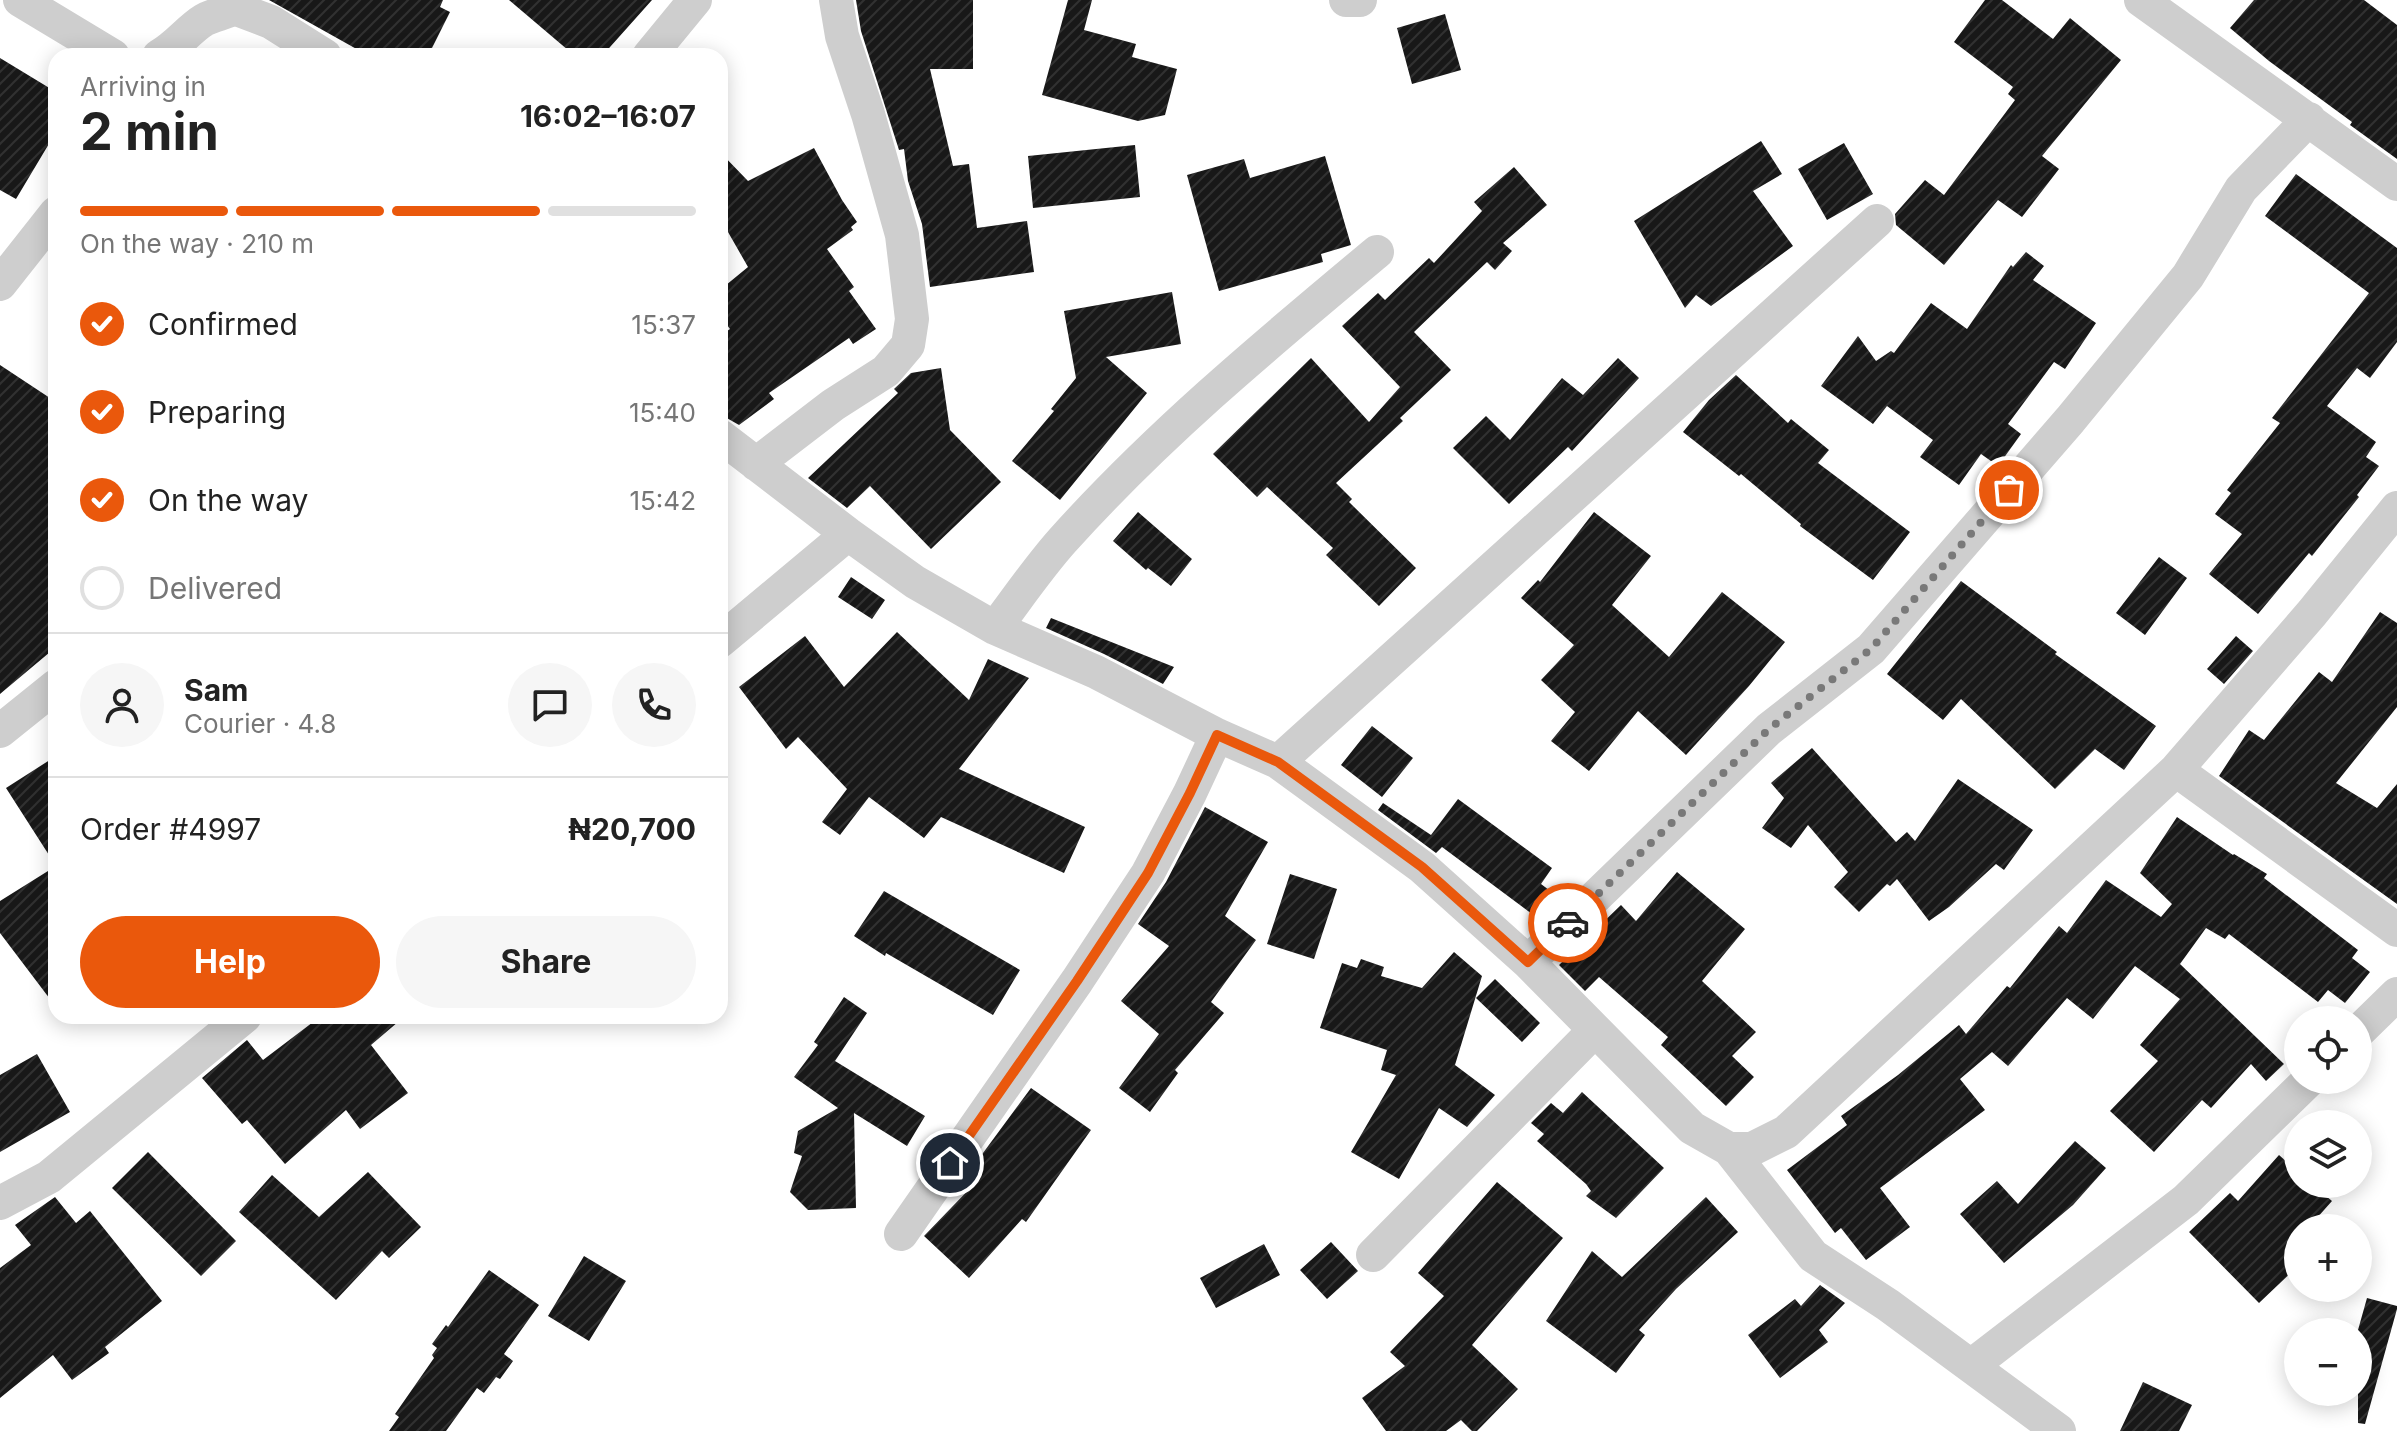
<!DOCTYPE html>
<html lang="en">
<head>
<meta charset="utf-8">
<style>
  :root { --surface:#fff; --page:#f6f6f6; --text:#222; --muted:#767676; --line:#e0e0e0; --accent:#ea580c }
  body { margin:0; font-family:Inter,sans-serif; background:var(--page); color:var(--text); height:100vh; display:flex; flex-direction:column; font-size:30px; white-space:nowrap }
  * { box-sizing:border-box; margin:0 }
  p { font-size:26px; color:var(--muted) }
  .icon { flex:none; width:44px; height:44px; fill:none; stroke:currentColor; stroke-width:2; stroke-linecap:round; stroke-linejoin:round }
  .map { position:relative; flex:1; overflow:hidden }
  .details { position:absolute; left:48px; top:48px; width:680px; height:976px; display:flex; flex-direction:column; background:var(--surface); border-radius:24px; box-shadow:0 4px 20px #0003 }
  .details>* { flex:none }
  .buttons { position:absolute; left:2284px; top:1006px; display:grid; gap:16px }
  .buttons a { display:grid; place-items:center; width:88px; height:88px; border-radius:50%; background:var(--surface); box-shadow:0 4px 20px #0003; font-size:40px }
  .pin { position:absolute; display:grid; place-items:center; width:68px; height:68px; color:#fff; margin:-34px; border:4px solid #fff; border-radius:50%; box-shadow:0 2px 8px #0007 }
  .courier { position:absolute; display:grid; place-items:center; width:80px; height:80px; margin:-40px; border:6px solid #ea580c; border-radius:50%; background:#fff; color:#222; box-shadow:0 2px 10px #0007 }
  .head em { font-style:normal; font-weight:700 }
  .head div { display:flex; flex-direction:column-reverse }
  .head { display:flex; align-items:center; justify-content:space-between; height:136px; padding:0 32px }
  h1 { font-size:52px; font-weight:700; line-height:60px }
  .bar { display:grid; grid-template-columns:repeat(4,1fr); gap:12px 8px; align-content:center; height:96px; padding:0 32px }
  .bar i { height:10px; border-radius:6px; background:var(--line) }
  .bar .current { background:var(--accent) }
  .bar p { grid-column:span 4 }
  .line { display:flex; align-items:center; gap:20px; padding:0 32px; border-top:2px solid var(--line) }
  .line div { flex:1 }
  .round { display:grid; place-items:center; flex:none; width:84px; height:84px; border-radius:42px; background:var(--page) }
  ol { padding:0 32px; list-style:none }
  li { display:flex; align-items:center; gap:24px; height:88px }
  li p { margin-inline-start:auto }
  li .icon { padding:8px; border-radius:50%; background:var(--accent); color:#fff; stroke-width:4 }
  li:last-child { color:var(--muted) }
  li i { width:44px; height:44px; border:4px solid var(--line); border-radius:50% }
  .primary-button { display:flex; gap:16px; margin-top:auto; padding:16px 32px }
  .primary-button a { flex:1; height:92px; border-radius:48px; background:var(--accent); color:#fff; font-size:32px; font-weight:700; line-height:92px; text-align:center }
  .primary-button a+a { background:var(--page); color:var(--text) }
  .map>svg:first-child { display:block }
  .building { fill:url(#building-hatch) }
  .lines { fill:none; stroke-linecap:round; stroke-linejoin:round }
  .minor { stroke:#cecece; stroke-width:34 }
  .done { stroke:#797979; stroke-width:8; stroke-dasharray:0 14.4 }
  .route { stroke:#ea580c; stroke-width:10 }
</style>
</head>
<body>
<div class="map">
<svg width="2397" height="1431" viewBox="0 0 2397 1431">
  <defs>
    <pattern id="building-hatch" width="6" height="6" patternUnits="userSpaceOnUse" patternTransform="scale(2)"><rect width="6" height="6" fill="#181818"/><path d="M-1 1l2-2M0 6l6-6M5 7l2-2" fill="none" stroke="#313131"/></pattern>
  </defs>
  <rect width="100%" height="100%" fill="#fff"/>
  <path class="building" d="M 269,0 L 443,0 L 440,7 L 450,12 L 428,56 L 369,56 Z
    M 509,0 L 652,0 L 602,56 L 575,56 Z
    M 856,0 L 973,0 L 973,69 L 930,69 L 953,166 L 969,164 L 977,228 L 1027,221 L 1034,272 L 930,287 L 922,224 L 908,181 L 904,149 L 899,150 L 861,31 Z
    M 1068,0 L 1092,0 L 1084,30 L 1136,44 L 1132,57 L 1177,69 L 1165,115 L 1138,121 L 1042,95 Z
    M 1985,0 L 2002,0 L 2053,39 L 2070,18 L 2121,60 L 2042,156 L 2059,169 L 2022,217 L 1998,200 L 1944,265 L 1896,225 L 1895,214 L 1925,180 L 1944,195 L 2015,100 L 2008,94 L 2013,87 L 1954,42 Z
    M 2254,0 L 2364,0 L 2397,25 L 2397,159 L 2350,125 L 2352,122 L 2269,61 L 2230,28 Z
    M 1445,14 L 1461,70 L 1412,84 L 1397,28 Z
    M 0,58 L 56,92 L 56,132 L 16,199 L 0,190 Z
    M 1761,141 L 1782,174 L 1753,191 L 1793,246 L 1711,306 L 1696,295 L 1685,308 L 1634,221 Z
    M 1844,143 L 1873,194 L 1827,220 L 1798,169 Z
    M 1135,145 L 1140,197 L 1033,208 L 1028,156 Z
    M 814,148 L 842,200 L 857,222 L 851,227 L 853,230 L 827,249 L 854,287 L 849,291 L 876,329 L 853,344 L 849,338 L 769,393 L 774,399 L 739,425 L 725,417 L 720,411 L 720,336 L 730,329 L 720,316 L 720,290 L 748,267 L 720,218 L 720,152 L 748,181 Z
    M 1325,156 L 1351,245 L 1321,254 L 1323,262 L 1219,291 L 1187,175 L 1244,159 L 1250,178 Z
    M 1514,167 L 1547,205 L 1503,243 L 1512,251 L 1495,270 L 1487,262 L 1414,332 L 1451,370 L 1400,418 L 1403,421 L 1336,483 L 1352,499 L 1349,502 L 1416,568 L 1379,606 L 1326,555 L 1333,548 L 1267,487 L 1257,497 L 1213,454 L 1311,358 L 1369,422 L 1400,387 L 1342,326 L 1378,293 L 1385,300 L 1429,258 L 1434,263 L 1482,211 L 1474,202 Z
    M 2296,174 L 2397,248 L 2397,342 L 2370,378 L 2357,368 L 2327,406 L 2376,442 L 2366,457 L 2379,466 L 2357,495 L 2359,497 L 2312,556 L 2309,553 L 2258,614 L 2209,574 L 2242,534 L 2215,514 L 2231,493 L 2227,490 L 2280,423 L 2272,418 L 2369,293 L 2265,216 Z
    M 2026,252 L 2044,266 L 2033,280 L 2096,323 L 2065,369 L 2054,362 L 2008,424 L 2021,434 L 1998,466 L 1981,454 L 1959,485 L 1920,457 L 1933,440 L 1887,406 L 1873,424 L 1821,386 L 1858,336 L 1876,361 L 1891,351 L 1894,353 L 1931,303 L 1967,329 L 2011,265 L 2013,267 Z
    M 1172,292 L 1181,344 L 1106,357 L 1147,393 L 1060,500 L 1012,461 L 1054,411 L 1051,409 L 1076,378 L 1064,311 Z
    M 1618,358 L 1639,378 L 1572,451 L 1568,447 L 1509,504 L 1453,448 L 1486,416 L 1510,440 L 1562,378 L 1583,395 Z
    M 0,365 L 56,402 L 56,647 L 0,694 Z
    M 941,368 L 950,430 L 1001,482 L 931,549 L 870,486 L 847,508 L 808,478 L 898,393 L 894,389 L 911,373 Z
    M 1736,375 L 1788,423 L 1791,419 L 1829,450 L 1818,463 L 1910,532 L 1873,580 L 1800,526 L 1801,524 L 1741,474 L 1739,476 L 1683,432 L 1709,400 Z
    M 1138,512 L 1192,559 L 1171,586 L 1148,568 L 1146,570 L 1113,541 Z
    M 1594,512 L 1651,556 L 1612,605 L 1669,657 L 1722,592 L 1785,642 L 1749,686 L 1686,755 L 1638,711 L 1589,771 L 1551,741 L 1575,712 L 1541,680 L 1574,645 L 1521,598 L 1538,580 L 1540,582 Z
    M 2159,557 L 2187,578 L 2145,635 L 2116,613 Z
    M 851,577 L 885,600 L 872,619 L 838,597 Z
    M 1961,581 L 2057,652 L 2055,654 L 2156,726 L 2124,770 L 2095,749 L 2055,789 L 1961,699 L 1943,720 L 1887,674 Z
    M 2380,612 L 2397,623 L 2397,707 L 2336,783 L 2377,808 L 2397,784 L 2397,904 L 2219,776 L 2249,730 L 2264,740 L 2319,672 L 2332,682 Z
    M 1051,618 L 1174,667 L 1163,684 L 1104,654 L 1046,628 Z
    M 897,632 L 969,700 L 988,659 L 1029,678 L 959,769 L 1085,827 L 1064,873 L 941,817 L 924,838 L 869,797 L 840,835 L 822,822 L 847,789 L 798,737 L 786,749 L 739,687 L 805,636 L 844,687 Z
    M 2236,636 L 2253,651 L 2224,684 L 2207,669 Z
    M 1372,726 L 1413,758 L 1382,797 L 1341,765 Z
    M 1812,748 L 1896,842 L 1907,832 L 1915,841 L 1958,779 L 2033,830 L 2004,870 L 1996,864 L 1949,907 L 1929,921 L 1897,879 L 1890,886 L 1887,884 L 1859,912 L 1834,887 L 1848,872 L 1808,825 L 1791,848 L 1762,828 L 1784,798 L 1771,783 Z
    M 56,756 L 56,1007 L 0,933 L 0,901 L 56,866 L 6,788 Z
    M 1458,799 L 1552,868 L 1541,884 L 1553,893 L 1536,917 L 1442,847 L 1436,853 L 1378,810 L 1383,803 L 1431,835 Z
    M 1205,807 L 1268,842 L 1225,916 L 1256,940 L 1211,1002 L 1224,1013 L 1175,1070 L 1178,1073 L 1150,1112 L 1119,1088 L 1159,1034 L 1121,1001 L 1169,946 L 1138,924 L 1166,882 Z
    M 2177,817 L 2233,855 L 2234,854 L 2267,874 L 2264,878 L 2358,950 L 2352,958 L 2370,972 L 2345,1003 L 2328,990 L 2318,1002 L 2229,934 L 2225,939 L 2206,928 L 2180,964 L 2284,1064 L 2266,1081 L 2251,1064 L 2211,1108 L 2202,1100 L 2154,1152 L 2110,1111 L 2158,1061 L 2140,1045 L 2180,999 L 2135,966 L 2093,1019 L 2067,998 L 2008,1066 L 1992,1052 L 1960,1079 L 1985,1110 L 1880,1188 L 1910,1227 L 1866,1260 L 1841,1228 L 1835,1233 L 1787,1170 L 1847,1125 L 1841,1116 L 1898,1075 L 1959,1025 L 1966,1034 L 2007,986 L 2010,988 L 2059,926 L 2067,933 L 2106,880 L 2161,917 L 2172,904 L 2140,873 Z
    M 1677,872 L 1745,929 L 1702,981 L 1756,1032 L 1732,1056 L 1754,1077 L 1726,1106 L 1661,1045 L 1668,1037 L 1599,977 L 1585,991 L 1559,965 L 1621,905 L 1636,921 Z
    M 1290,874 L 1337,889 L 1314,959 L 1267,944 Z
    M 884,891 L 1020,970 L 993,1015 L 886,953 L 885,956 L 854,936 Z
    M 1454,952 L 1482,976 L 1455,1065 L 1495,1095 L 1467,1127 L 1439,1108 L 1399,1179 L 1351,1152 L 1396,1075 L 1381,1070 L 1387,1050 L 1320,1028 L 1342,963 L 1357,968 L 1361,959 L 1384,967 L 1381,976 L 1422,988 Z
    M 1495,979 L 1540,1023 L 1522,1042 L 1476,998 Z
    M 844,997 L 867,1013 L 835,1061 L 925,1116 L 907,1146 L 854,1113 L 856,1208 L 808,1210 L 790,1192 L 802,1156 L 794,1153 L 798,1131 L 838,1108 L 794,1077 L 818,1045 L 814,1042 Z
    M 321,1016 L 405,1016 L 371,1045 L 408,1093 L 360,1129 L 346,1110 L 285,1164 L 247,1120 L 242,1124 L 202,1078 L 247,1040 L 263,1060 Z
    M 37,1054 L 70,1112 L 0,1152 L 0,1075 Z
    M 1031,1088 L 1091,1130 L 1026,1222 L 1022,1219 L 969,1278 L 924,1236 L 978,1180 L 969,1172 Z
    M 1582,1092 L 1664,1168 L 1616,1218 L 1586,1196 L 1591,1191 L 1586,1184 L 1537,1141 L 1544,1134 L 1531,1123 L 1551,1103 L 1563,1113 Z
    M 2075,1141 L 2106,1168 L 2073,1205 L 2004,1263 L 1960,1214 L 1997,1181 L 2018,1204 Z
    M 148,1152 L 236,1241 L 201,1276 L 112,1188 Z
    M 2279,1155 L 2298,1172 L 2298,1184 L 2312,1184 L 2332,1201 L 2308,1228 L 2298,1228 L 2298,1240 L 2287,1252 L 2298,1266 L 2259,1303 L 2189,1232 L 2230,1193 L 2238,1201 Z
    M 368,1172 L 421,1227 L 389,1258 L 382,1251 L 336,1300 L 239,1212 L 272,1175 L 319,1217 Z
    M 1497,1182 L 1563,1238 L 1472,1345 L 1518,1389 L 1477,1431 L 1472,1431 L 1461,1420 L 1446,1431 L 1386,1431 L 1362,1398 L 1405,1366 L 1390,1352 L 1444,1296 L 1418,1273 Z
    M 55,1197 L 76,1223 L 90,1211 L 162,1301 L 105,1347 L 109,1353 L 72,1380 L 53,1355 L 0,1398 L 0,1268 L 31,1245 L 15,1225 Z
    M 1706,1197 L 1738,1232 L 1676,1289 L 1639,1330 L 1645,1335 L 1616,1373 L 1546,1321 L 1592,1251 L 1622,1277 Z
    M 1331,1242 L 1358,1271 L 1327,1299 L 1300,1270 Z
    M 1264,1244 L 1280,1275 L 1216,1308 L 1200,1278 Z
    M 584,1256 L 626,1281 L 589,1341 L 548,1316 Z
    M 489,1270 L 539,1305 L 504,1354 L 513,1361 L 500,1379 L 496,1377 L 484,1393 L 477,1388 L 446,1431 L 389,1431 L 399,1417 L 395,1414 L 434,1358 L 432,1355 L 437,1348 L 432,1344 L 446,1325 L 448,1327 Z
    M 1820,1285 L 1845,1303 L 1819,1330 L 1828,1342 L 1780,1378 L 1748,1335 L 1795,1299 L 1801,1306 Z
    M 2367,1298 L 2397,1306 L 2397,1309 L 2365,1424 L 2358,1423 L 2358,1330 Z
    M 2143,1382 L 2192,1405 L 2179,1431 L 2120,1431 Z"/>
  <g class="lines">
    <path class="minor" d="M 20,0 L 113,56
      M 1346,0 L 1360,0
      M 2141,0 L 2397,184
      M 237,9 L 271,22 L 325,56
      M 159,56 C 177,46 189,29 204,20 C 218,12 233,14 243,0
      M 649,56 L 695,0
      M 0,284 L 56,213
      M 720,436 L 848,534 L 915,582 L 995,628 L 1096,672 L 1217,735 L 1278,762 L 1422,867 L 1528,962 L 1692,1128 L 1729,1149 L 1752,1149 L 1786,1132 L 2176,770 L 2312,613 L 2397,508
      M 756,464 L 833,405 L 886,371 L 908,345 L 912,319 L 902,235 L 868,114 L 842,36 L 836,0
      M 995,628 C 1017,599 1038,568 1062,541 C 1158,434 1268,343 1377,252
      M 720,641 L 848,534
      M 0,731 L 56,686
      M 1278,762 L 1877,221
      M 2176,770 L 2397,930
      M 1528,962 L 1769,729 L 1871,649 L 2070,420 L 2188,276 L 2241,189 L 2309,119
      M 2358,1032 L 2397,994
      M 1729,1149 L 1813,1256 L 1888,1305 L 2059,1431
      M 0,1203 L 49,1177 L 245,1016
      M 901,1234 L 1077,981 L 1148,873 L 1190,793 L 1217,735
      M 1373,1255 L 1594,1031
      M 1971,1366 L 2186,1200 L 2309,1080"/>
  </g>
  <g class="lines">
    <path class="done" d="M 1568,923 L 1769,729 L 1871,649 L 2009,490"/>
    <path class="route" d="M 950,1163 L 1077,981 L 1148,873 L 1190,793 L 1217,735 L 1278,762 L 1422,867 L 1528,962 L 1568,923"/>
  </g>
</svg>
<div class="buttons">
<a><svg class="icon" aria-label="locate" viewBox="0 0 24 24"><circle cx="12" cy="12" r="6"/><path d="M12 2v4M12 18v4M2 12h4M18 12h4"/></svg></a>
<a><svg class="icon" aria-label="layers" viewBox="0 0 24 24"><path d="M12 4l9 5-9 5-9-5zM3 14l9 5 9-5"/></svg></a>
<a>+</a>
<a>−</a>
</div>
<div class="pin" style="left:2009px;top:490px;background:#ea580c"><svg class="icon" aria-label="bag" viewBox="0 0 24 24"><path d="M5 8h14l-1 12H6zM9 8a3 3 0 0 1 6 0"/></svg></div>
<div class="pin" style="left:950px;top:1163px;background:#1f2937"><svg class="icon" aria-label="home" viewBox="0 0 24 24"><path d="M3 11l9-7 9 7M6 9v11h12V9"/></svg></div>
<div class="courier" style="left:1568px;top:923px"><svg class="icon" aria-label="car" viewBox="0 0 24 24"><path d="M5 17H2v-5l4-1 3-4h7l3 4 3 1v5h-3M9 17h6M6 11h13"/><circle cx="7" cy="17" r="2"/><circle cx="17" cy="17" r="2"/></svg></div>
<section class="details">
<div class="head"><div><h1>2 min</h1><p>Arriving in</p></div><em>16:02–16:07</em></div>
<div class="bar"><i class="current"></i><i class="current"></i><i class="current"></i><i></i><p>On the way · 210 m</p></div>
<ol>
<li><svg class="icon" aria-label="check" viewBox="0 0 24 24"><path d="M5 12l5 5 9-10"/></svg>Confirmed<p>15:37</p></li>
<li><svg class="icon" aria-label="check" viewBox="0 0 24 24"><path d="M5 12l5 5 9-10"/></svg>Preparing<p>15:40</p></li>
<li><svg class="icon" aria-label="check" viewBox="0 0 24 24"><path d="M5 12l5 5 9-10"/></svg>On the way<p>15:42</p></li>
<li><i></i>Delivered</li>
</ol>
<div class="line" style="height:144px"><a class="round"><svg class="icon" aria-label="person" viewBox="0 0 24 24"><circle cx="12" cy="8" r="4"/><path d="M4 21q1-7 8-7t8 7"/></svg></a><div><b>Sam</b><p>Courier · 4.8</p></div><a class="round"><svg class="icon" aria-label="chat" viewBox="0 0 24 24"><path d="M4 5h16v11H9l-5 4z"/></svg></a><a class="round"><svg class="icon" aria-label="phone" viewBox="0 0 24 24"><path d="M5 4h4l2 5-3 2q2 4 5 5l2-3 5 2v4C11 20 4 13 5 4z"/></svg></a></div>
<div class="line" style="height:104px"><div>Order #4997</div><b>₦20,700</b></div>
<div class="primary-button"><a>Help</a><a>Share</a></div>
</section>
</div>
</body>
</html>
